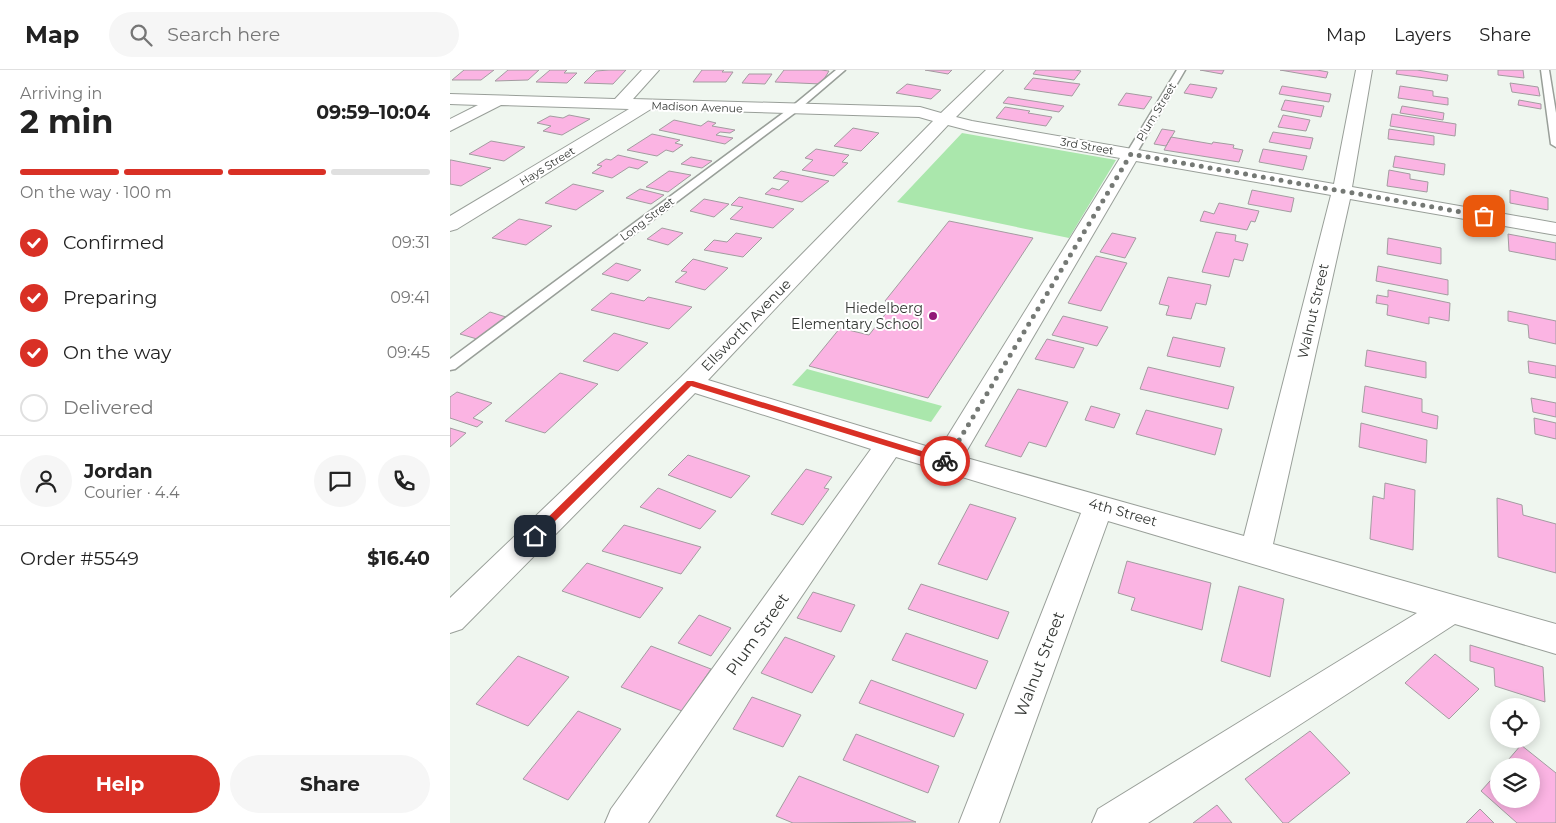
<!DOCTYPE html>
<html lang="en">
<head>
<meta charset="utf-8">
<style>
  :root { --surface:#fff; --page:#f6f6f6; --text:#222; --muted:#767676; --line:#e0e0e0; --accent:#d93025 }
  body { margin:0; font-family:Montserrat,sans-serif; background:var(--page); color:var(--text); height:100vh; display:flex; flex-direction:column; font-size:19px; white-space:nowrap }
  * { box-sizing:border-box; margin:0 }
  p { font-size:16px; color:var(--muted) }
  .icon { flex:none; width:28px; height:28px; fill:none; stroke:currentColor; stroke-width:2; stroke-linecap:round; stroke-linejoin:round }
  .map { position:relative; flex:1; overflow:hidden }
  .details { display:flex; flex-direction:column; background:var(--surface); width:450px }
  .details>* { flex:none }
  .fabs { position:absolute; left:1040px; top:628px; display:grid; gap:10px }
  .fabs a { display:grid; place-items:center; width:50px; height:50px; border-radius:50%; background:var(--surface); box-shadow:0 2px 12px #0003; font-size:25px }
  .pin { position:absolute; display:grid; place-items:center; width:42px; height:42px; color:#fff; margin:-21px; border-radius:10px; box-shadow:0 2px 8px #0006 }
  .courier { position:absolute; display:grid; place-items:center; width:50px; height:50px; margin:-25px; border:4px solid #d93025; border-radius:50%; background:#fff; color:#222; box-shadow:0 1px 6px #0007 }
  .summary em { font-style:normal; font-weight:700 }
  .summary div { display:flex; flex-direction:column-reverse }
  .summary { display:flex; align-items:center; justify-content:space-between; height:85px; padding:0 20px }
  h1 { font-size:32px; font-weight:700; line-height:38px }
  .bar { display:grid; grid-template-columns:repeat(4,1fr); gap:8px 5px; align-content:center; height:60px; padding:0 20px }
  .bar i { height:6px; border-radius:4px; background:var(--line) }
  .bar .selected { background:var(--accent) }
  .bar p { grid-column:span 4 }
  .line { display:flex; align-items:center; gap:12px; padding:0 20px; border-top:1px solid var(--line) }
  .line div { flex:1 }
  .round { display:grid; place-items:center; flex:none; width:52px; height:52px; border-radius:26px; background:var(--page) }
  ol { padding:0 20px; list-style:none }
  li { display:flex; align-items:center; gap:15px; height:55px }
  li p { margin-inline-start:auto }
  li .icon { padding:5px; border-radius:50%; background:var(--accent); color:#fff; stroke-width:4 }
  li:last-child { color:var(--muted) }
  li i { width:28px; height:28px; border:2px solid var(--line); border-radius:50% }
  .button { display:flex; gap:10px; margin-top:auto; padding:10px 20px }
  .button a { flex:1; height:58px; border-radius:30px; background:var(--accent); color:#fff; font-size:20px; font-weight:700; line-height:58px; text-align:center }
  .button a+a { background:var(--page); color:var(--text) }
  header { display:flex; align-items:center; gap:30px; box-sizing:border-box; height:70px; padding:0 25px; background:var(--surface); border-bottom:1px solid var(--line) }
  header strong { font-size:24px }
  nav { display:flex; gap:28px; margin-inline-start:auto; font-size:18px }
  .search { width:350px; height:45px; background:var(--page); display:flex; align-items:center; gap:12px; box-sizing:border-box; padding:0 18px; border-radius:28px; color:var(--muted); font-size:19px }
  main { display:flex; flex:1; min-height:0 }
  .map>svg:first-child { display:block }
  .green { fill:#aae7ac }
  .building { fill:#fbb4e3; stroke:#a39ca0 }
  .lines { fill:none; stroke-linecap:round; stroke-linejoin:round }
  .lane-casing { stroke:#999f99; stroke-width:3 }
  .street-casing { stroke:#999f99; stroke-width:2 }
  .lane { fill:#fff; fill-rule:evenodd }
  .street { fill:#fff; fill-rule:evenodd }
  .route { fill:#d93025 }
  .done { stroke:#757975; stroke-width:5; stroke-dasharray:0 9 }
  .poi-dot { fill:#921977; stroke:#fff; stroke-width:2 }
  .labels { text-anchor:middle; stroke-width:4; stroke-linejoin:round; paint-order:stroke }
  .far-street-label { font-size:11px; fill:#333633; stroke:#fff }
  .poi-label { font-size:14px; fill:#333633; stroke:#fff; text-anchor:end }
  .street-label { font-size:14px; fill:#333633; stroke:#fff }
  .near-street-label { font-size:16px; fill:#333633; stroke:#fff }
</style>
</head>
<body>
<header>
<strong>Map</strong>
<div class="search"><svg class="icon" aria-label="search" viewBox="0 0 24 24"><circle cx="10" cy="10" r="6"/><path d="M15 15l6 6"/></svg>Search here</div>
<nav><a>Map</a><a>Layers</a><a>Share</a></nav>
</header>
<main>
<section class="details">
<div class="summary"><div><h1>2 min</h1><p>Arriving in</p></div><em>09:59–10:04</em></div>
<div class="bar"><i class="selected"></i><i class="selected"></i><i class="selected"></i><i></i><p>On the way · 100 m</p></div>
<ol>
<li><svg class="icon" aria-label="check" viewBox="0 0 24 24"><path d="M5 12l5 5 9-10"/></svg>Confirmed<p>09:31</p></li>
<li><svg class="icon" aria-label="check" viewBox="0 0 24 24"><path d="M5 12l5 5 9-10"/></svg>Preparing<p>09:41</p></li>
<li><svg class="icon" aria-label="check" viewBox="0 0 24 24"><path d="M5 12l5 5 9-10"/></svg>On the way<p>09:45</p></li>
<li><i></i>Delivered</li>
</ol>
<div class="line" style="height:90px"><a class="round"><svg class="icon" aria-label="person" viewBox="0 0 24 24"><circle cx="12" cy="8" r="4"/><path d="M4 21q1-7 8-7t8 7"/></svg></a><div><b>Jordan</b><p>Courier · 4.4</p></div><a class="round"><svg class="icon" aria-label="chat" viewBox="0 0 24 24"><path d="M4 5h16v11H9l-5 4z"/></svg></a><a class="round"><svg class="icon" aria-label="phone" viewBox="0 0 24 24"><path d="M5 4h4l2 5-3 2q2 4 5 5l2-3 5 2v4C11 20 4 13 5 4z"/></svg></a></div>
<div class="line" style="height:65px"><div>Order #5549</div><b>$16.40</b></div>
<div class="button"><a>Help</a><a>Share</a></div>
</section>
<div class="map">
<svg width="1106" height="753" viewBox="0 0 1106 753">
  <rect width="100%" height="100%" fill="#eff6ef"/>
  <path class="green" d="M 512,63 L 666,90 L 619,168 L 447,132 Z
    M 357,299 L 492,336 L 481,352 L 342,315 Z"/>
  <path class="building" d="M 14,0 L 44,0 L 31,10 L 2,10 Z
    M 58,0 L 89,0 L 78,10 L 45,11 Z
    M 100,0 L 117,0 L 114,3 L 127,3 L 117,13 L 86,12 Z
    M 159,0 L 176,0 L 163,14 L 134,13 L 146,1 Z
    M 252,0 L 274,0 L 272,2 L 283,2 L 276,12 L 243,12 Z
    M 334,0 L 371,0 L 379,1 L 371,14 L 325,12 Z
    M 475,0 L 502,0 L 498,4 Z
    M 586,0 L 625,0 L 631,1 L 624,10 L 583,4 Z
    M 750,0 L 774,0 L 772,4 Z
    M 830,0 L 867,0 L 878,2 L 876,8 Z
    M 947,0 L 967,0 L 998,5 L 997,11 L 946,4 Z
    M 1048,0 L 1073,0 L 1074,8 L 1048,5 Z
    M 299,4 L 322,4 L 315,14 L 292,13 Z
    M 583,8 L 630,14 L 622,26 L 574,19 Z
    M 1060,13 L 1088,17 L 1090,26 L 1062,22 Z
    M 457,14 L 491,20 L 481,29 L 446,23 Z
    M 740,14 L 767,18 L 762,28 L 734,23 Z
    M 832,16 L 881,24 L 879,32 L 829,24 Z
    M 950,16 L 983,21 L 983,26 L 998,28 L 998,35 L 948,28 Z
    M 676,23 L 702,27 L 694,39 L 668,35 Z
    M 558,27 L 614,36 L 609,42 L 553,33 Z
    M 835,30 L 874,36 L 871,47 L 831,40 Z
    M 1069,30 L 1091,34 L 1091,39 L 1068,35 Z
    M 952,36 L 994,43 L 993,50 L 950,43 Z
    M 555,37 L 580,41 L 578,43 L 602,47 L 596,56 L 546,48 Z
    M 942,44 L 1006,54 L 1005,66 L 940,56 Z
    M 119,45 L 140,49 L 112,65 L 93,61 L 101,56 L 87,53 L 100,46 L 113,48 Z
    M 833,45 L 860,50 L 856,61 L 828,57 Z
    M 224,50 L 251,56 L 258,51 L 266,53 L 262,56 L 285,60 L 280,63 L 270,62 L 266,65 L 283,68 L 275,74 L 209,60 Z
    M 403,58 L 429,63 L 411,81 L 384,76 Z
    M 712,59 L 725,61 L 716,76 L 704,74 Z
    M 939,59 L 984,66 L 984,75 L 938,69 Z
    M 823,62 L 863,68 L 860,79 L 819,72 Z
    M 202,64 L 230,70 L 225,73 L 233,75 L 223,82 L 216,80 L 207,86 L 177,80 Z
    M 721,67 L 762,74 L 763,72 L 784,75 L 783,78 L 793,80 L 789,92 L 714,80 Z
    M 41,71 L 75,77 L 54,91 L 19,84 Z
    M 366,79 L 399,85 L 392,92 L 398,93 L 384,106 L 352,100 L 363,90 L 355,88 Z
    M 813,79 L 857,86 L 853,100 L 809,92 Z
    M 168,85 L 198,92 L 188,99 L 179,97 L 162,108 L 142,103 L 152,96 L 147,95 L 156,89 L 161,90 Z
    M 945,86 L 995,94 L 994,105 L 943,97 Z
    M 241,87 L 262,91 L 252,98 L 231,94 Z
    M 0,90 L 1,90 L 41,98 L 11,116 L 0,114 Z
    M 939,100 L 960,104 L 960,109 L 978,112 L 977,122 L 937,116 Z
    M 219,101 L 241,105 L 218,122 L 196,117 Z
    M 331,101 L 379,111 L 352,132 L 315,124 L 322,118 L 329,120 L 339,111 L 323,108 Z
    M 123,114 L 154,121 L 126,140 L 95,133 Z
    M 190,119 L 214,125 L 201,134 L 176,128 Z
    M 802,120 L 844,128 L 841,142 L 798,134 Z
    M 1060,120 L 1098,128 L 1098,140 L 1060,133 Z
    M 289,127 L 344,139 L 323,158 L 280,149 L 293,137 L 281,135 Z
    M 254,129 L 279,134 L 264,147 L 240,141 Z
    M 769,133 L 809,141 L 805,152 L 801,151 L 797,160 L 750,151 L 754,141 L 764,144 Z
    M 69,149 L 102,156 L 76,175 L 42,168 Z
    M 499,151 L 583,168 L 478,328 L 359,296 L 390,258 L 419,265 L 444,233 L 435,231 Z
    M 212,158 L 233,163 L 218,175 L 197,169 Z
    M 766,162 L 786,165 L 785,171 L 798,174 L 793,191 L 784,189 L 779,207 L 752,202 Z
    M 286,163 L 312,168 L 293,187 L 254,180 L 264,170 L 277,172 Z
    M 662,163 L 686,168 L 675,188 L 650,182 Z
    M 1058,164 L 1106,173 L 1106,190 L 1059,181 Z
    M 938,168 L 991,178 L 991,194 L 937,184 Z
    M 646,186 L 677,193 L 651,241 L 618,233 Z
    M 243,189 L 278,198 L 255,220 L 225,212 L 237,202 L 231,201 Z
    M 166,193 L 191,200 L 178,211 L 152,204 Z
    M 928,196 L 998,210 L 998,225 L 926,211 Z
    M 718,207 L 761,215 L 756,235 L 746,233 L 741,249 L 716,245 L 719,236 L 709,234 Z
    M 938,220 L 1000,233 L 999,251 L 979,247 L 979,254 L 937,245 L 938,235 L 926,233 L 927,225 L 938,227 Z
    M 161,223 L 194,231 L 198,227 L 242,237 L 219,259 L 141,240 Z
    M 1058,241 L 1106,251 L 1106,274 L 1079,268 L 1078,255 L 1058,251 Z
    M 40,242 L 56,247 L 27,269 L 10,264 Z
    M 613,246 L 658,257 L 647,276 L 602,265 Z
    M 164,263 L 198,273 L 168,301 L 133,291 Z
    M 723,267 L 775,278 L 770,297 L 717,286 Z
    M 597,269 L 634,278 L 624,298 L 585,289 Z
    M 917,280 L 976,292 L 976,308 L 915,296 Z
    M 1078,291 L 1106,296 L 1106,308 L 1079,303 Z
    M 698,297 L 784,317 L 778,339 L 690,319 Z
    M 110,303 L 148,314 L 95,363 L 55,351 Z
    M 915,316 L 972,329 L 972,342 L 988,346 L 987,359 L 912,342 Z
    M 568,319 L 618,332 L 596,377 L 579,372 L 571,387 L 535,376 Z
    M 7,322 L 42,333 L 23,348 L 33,352 L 27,357 L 0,348 L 0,327 Z
    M 1081,328 L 1106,333 L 1106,347 L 1083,342 Z
    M 641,336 L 670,344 L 664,358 L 635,350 Z
    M 696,340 L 772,359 L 765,385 L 686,364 Z
    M 1084,348 L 1106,353 L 1106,369 L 1085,364 Z
    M 911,353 L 977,370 L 976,393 L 909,377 Z
    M 0,358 L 16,363 L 0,377 Z
    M 238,385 L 300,406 L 281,428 L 218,405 Z
    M 356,399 L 382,407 L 374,418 L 379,419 L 353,455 L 321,444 Z
    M 935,413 L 965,420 L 963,480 L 920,469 L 923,426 L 934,429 Z
    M 208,418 L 266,441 L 250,459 L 190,437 Z
    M 1047,428 L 1072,435 L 1073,445 L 1106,454 L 1106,503 L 1048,487 Z
    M 520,434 L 566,448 L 537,510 L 488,494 Z
    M 174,455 L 251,477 L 231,504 L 152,481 Z
    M 677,491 L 761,513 L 752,560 L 681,540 L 685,528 L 668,523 Z
    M 137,493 L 213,518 L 190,548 L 112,521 Z
    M 471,514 L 559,542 L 548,569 L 458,539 Z
    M 789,516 L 834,529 L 820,607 L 771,591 Z
    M 363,522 L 405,535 L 391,562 L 347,548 Z
    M 249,545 L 281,558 L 261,586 L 228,573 Z
    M 456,563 L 538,591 L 526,619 L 442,590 Z
    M 335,567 L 385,586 L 362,623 L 311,603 Z
    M 1020,575 L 1093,597 L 1095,632 L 1045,616 L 1044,598 L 1020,591 Z
    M 201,576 L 261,599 L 232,641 L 171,617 Z
    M 985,584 L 1029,619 L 999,649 L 955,613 Z
    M 68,586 L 119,607 L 78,656 L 26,634 Z
    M 421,610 L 514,644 L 504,667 L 409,633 Z
    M 302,627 L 351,645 L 333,677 L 283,659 Z
    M 128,641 L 171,659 L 118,730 L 73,709 Z
    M 860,661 L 900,703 L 838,753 L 833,753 L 795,709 Z
    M 406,664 L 489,696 L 478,723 L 393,690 Z
    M 1071,675 L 1106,703 L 1106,753 L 1067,753 L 1031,721 L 1049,701 L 1049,729 L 1081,729 L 1081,696 L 1053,696 Z
    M 349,706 L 466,752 L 343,753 L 326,746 Z
    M 767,735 L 782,753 L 743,753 Z
    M 1030,739 L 1044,753 L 1016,753 Z"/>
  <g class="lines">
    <g class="lane-casing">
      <path id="lane" d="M 386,0 L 395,0 L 346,42 L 5,299 L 0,300 L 0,289 L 340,38 Z
        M 727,0 L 735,0 L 686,84 L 681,87 L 678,86 L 676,84 Z
        M 1091,0 L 1099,0 L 1106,43 L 1106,77 L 1101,74 Z"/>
    </g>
    <g class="street-casing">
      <path id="street" d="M 192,0 L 209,0 L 183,29 L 470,37 L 491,43 L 536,0 L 553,0 L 506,47 L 522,51 L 884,114 L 906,0 L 922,0 L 902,117 L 1106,153 L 1106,165 L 900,129 L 823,474 L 1106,554 L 1106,584 L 1005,554 L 698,753 L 642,753 L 648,739 L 967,543 L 658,451 L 549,753 L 509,753 L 631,443 L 446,387 L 198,753 L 155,753 L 161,739 L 421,379 L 245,323 L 12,559 L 0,563 L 0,528 L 231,307 L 483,51 L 469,47 L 201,39 L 7,159 L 0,161 L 0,146 L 179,39 L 51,35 L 0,61 L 0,49 L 28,35 L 0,34 L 0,24 L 165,29 ZM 498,55 L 521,61 L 670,88 L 489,380 L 258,310 ZM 686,91 L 881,125 L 794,466 L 513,387 Z"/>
    </g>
    <use href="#lane" class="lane"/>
    <use href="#street" class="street"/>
  </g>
  <path class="route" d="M 237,311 L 243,311 L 498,389 L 499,391 L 495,394 L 241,316 L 88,468 L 82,468 L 82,463 Z"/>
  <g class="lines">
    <path class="done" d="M 495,391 L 496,392 L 681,84 L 1034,146"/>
  </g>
  <circle class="poi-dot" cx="483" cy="246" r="5"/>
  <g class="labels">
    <g class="far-street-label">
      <text transform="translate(247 37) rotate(2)" y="4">Madison Avenue</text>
      <text transform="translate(706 42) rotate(-59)" y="4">Plum Street</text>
      <text transform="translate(637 76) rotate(10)" y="4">3rd Street</text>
      <text transform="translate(97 96) rotate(-32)" y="4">Hays Street</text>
      <text transform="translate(197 149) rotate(-37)" y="4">Long Street</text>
    </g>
    <g class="poi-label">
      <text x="473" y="243">Hiedelberg<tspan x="473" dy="16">Elementary School</tspan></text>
    </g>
    <g class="street-label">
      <text transform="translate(863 241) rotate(-77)" y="5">Walnut Street</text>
      <text transform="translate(296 255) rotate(-46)" y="5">Ellsworth Avenue</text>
      <text transform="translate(673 442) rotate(16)" y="5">4th Street</text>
    </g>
    <g class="near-street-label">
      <text transform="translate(307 564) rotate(-55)" y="6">Plum Street</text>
      <text transform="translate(589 594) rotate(-69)" y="6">Walnut Street</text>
    </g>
  </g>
</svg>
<div class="fabs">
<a><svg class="icon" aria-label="locate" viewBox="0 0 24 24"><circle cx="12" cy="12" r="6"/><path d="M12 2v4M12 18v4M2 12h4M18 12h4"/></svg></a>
<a><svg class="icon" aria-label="layers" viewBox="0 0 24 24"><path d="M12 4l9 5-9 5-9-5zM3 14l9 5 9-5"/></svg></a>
</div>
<div class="pin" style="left:1034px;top:146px;background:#ea580c"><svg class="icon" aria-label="bag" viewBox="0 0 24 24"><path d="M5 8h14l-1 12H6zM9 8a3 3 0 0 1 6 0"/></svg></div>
<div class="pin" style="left:85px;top:466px;background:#1f2937"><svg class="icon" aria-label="home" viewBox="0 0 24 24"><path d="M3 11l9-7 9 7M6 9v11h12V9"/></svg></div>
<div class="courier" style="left:495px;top:391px"><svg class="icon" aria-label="bike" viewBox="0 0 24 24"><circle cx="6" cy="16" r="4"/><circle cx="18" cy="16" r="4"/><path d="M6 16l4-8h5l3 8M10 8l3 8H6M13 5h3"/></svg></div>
</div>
</main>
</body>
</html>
